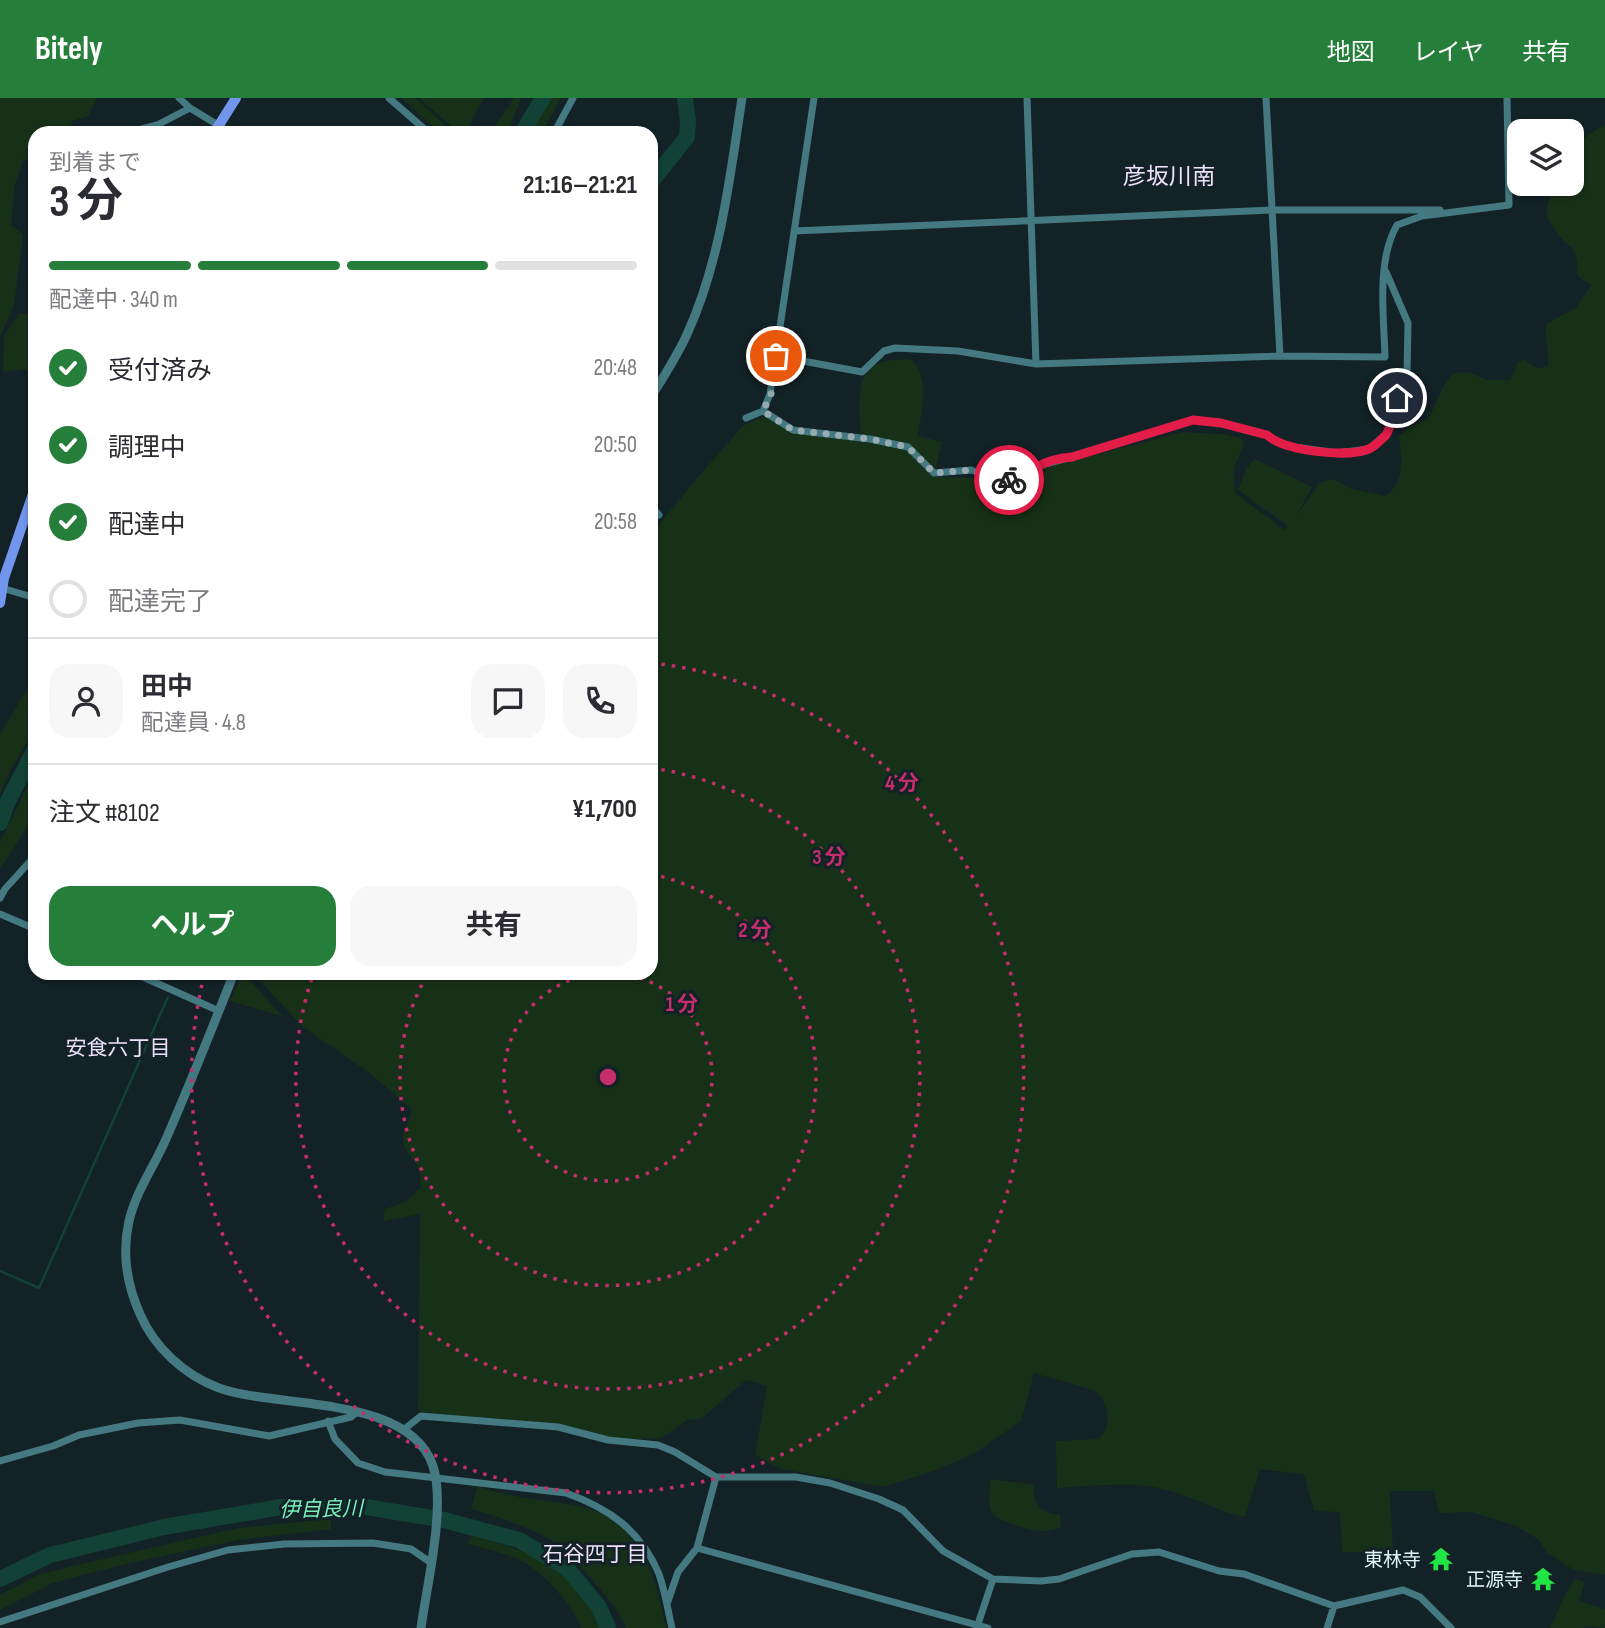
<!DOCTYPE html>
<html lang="ja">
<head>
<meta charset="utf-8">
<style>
  :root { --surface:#fff; --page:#f7f7f7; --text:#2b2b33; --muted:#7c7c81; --line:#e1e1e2; --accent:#267e3b }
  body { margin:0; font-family:"Sofia Sans Condensed","Noto Sans JP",sans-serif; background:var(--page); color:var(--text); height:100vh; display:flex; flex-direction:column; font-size:26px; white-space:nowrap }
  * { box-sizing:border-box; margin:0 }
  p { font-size:23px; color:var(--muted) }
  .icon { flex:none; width:38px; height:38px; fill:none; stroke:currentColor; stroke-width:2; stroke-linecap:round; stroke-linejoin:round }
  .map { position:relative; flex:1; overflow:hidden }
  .side { position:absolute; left:28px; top:28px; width:630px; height:854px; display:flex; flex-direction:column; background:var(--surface); border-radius:21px; box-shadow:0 2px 5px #0004 }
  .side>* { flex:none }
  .fabs { position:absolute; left:1507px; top:21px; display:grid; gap:14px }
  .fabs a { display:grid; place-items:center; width:77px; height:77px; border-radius:14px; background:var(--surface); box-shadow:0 2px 5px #0004; font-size:35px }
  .pin { position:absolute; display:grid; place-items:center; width:60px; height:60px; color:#fff; margin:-30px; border:4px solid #fff; border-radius:50%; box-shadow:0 2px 7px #0007 }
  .courier { position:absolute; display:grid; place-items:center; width:70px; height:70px; margin:-35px; border:5px solid #e11d48; border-radius:50%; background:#fff; color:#222; box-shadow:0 2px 9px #0007 }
  .head em { font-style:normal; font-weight:700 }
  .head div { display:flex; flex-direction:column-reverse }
  .head { display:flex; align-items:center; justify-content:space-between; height:119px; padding:0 21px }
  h1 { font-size:46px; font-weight:700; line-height:52px }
  .bar { display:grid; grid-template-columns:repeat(4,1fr); gap:10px 7px; align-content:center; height:84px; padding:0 21px }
  .bar i { height:9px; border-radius:5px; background:var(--line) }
  .bar .on { background:var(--accent) }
  .bar p { grid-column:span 4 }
  .line { display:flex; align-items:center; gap:18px; padding:0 21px; border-top:2px solid var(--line) }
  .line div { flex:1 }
  .round { display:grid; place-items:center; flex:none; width:74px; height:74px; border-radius:21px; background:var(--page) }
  ol { padding:0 21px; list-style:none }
  li { display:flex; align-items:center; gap:21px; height:77px }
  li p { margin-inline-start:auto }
  li .icon { padding:7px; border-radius:50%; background:var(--accent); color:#fff; stroke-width:4 }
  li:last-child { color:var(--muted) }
  li i { width:38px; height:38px; border:4px solid var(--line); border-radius:50% }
  .action { display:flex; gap:14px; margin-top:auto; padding:14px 21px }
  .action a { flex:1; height:80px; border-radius:21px; background:var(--accent); color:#fff; font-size:28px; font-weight:700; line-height:80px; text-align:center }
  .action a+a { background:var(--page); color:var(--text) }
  header { display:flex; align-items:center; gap:42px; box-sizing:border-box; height:98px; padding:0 35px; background:var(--accent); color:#fff }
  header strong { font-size:33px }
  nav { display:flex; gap:38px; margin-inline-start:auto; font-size:24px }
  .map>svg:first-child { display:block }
  .green { fill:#173118 }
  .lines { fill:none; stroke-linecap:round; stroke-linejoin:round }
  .stream { stroke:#114235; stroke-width:2.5 }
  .river { stroke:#114235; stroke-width:16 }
  .minor { stroke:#447981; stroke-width:7 }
  .tertiary { stroke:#447981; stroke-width:9 }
  .primary { stroke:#7296ee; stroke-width:10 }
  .done { stroke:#97abb1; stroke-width:7; stroke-dasharray:0 12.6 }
  .route { stroke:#e11d48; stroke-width:9 }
  .ring { fill:none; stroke:#c52e6b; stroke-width:3.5; stroke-dasharray:3.5 7 }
  .labels { text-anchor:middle; stroke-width:6; stroke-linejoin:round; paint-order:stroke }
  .poi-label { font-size:19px; fill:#def5fb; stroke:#132227; text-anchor:end }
  .neighbourhood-label { font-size:21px; fill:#ece0fb; stroke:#132227 }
  .water-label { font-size:21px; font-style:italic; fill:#78efb9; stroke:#132227 }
  .quarter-label { font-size:23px; fill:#ece0fb; stroke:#132227 }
  .centre { fill:#c52e6b; stroke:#132227; stroke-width:3.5 }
  .ring-label { font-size:21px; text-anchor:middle; font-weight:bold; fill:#c52e6b; stroke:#132227; stroke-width:6; stroke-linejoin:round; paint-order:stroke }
</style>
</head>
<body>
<header>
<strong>Bitely</strong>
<nav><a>地図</a><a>レイヤ</a><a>共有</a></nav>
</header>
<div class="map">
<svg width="1605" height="1530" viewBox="0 0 1605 1530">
  <rect width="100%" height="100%" fill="#132227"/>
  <path class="green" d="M 0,0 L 97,0 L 88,18 L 72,23 L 70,35 L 35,35 L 35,61 L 23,62 L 15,86 L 11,126 L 23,137 L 14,207 L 0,239 Z
    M 402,0 L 415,0 L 454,35 L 439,35 Z
    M 419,0 L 484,0 L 465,35 L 459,35 Z
    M 514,0 L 521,0 L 508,35 L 490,35 Z
    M 547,0 L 561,0 L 542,35 L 532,35 Z
    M 1605,27 L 1605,1477 L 1574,1472 L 1546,1454 L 1538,1441 L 1516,1428 L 1472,1414 L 1439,1415 L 1434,1393 L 1390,1393 L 1393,1454 L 1342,1454 L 1340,1414 L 1314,1413 L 1304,1376 L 1260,1371 L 1245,1419 C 1218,1414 1194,1399 1167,1392 C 1132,1382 1092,1388 1057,1390 L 1056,1343 L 1098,1341 C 1114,1329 1108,1305 1096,1293 L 1034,1275 L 1021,1323 L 975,1355 L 937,1372 L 883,1389 L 781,1371 L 755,1357 L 767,1288 L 746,1282 L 701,1321 L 687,1322 L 661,1340 L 628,1342 L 418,1313 L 420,1116 L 384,1123 L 383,1117 L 385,1111 L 405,1104 L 420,1090 C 423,1060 407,1064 403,1043 C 400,1030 413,1023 411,1011 L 371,976 L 303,929 L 252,875 L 651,875 L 651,437 L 697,380 L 744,327 L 763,319 L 815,335 L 861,343 C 859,297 850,257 912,262 C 931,283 921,312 918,338 L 942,344 L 933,379 L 973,380 L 1019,397 L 1049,369 L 1183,334 L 1222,336 L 1241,340 L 1244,346 L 1234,370 L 1235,395 L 1285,432 L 1288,428 L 1238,392 L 1246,371 L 1255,361 L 1312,389 L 1296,418 L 1320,384 L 1333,381 L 1352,391 L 1385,398 C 1405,386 1402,358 1399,338 L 1409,329 L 1428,321 L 1445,285 L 1454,275 L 1468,274 L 1487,282 L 1510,282 L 1518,264 L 1524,261 C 1533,268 1538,274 1548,267 C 1549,252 1545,240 1546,226 L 1576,210 L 1591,187 C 1566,173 1583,174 1575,156 C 1574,151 1569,147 1565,144 C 1544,121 1541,113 1557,86 L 1572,86 C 1572,53 1575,42 1605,27 Z
    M 19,215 L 35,219 L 35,249 L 32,262 L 35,264 L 35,276 L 23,271 L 3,274 L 4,238 Z
    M 35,578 L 35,630 L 10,673 L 0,696 L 0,636 Z
    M 35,673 L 35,717 L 0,771 L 0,744 Z
    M 243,875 L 282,918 L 230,903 Z
    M 990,1381 L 1034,1387 C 1032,1407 1041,1415 1060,1417 L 1061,1429 C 1043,1440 1010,1426 993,1418 L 989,1405 Z
    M 478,1388 C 515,1402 546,1401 583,1409 C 640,1422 656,1480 666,1530 L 626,1530 C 616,1507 600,1491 584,1473 C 579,1468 575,1461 570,1456 C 549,1435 500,1419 471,1411 Z
    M 331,1421 L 331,1431 L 238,1442 L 130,1465 L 53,1485 L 0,1512 L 0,1497 L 38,1477 L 68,1469 L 238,1430 Z
    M 471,1438 C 505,1447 546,1457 571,1484 C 584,1497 593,1515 603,1530 L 581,1530 C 571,1505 541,1470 515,1460 C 500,1454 483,1450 468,1446 Z
    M 1575,1481 L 1585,1484 L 1579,1503 L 1605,1511 L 1605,1530 L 1585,1528 L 1584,1530 L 1550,1530 L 1566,1495 Z"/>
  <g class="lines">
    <path class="stream" d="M 0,1173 L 39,1190 L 168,899"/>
    <path class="river" d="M 522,35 L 543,0
      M 651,84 L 687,39 L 688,23 L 685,0
      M 0,725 L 7,705 L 35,651
      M 0,1481 L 50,1457 L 164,1429 L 281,1409 L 366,1409 L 444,1422 L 519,1442 L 567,1470 L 599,1509 L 608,1530"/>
    <path class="minor" d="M 179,0 L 190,10 L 231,35
      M 389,0 L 429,35
      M 1027,0 L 1036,266
      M 1266,0 L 1280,258
      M 127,35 L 157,27 L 190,10
      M 554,35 L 573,0
      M 794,133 L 1273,112 L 1440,112
      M 776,258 L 862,274 L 884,253 L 895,250 L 958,253 L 1036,266 L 1280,258 L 1385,259 C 1384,219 1376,163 1397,127 L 1422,118 L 1509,107 L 1507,0
      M 763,313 L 793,332 L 870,341 L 908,349 L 934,375 L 971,372 L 1000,382 L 1017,382 L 1041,367 L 1072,359 L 1193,322 L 1221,325 L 1267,337 L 1273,342 L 1288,348 L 1337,355 L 1369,351 L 1387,335 L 1407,275 L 1408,225 L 1386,174
      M 746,320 L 763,313 L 770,296 L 814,0
      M 651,408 L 659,417
      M 2,490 L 35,500
      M 0,800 L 5,791 L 35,758
      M 0,816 L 35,831
      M 134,875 L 219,913
      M 328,1323 L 335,1341 L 358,1365 L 385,1374 L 566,1395 C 609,1410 641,1433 659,1476 C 665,1493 668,1513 672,1530
      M 403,1332 L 421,1318 L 558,1329 L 608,1342 L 658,1347 L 675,1354 L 716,1379 L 796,1379 L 830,1385 L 879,1401 L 903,1412 L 943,1453 L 993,1481 L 1041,1483 L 1059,1481 L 1132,1456 L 1159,1454 L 1219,1473 L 1244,1476 L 1334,1508 L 1403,1492 L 1420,1499 L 1451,1530
      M 0,1363 L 53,1348 L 79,1337 L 138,1325 L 180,1322 L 269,1338 L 351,1319 L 357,1314
      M 697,1450 L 988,1530
      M 667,1506 L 678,1474 L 697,1450 L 716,1379
      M 0,1524 L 168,1469 L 228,1452 L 284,1446 L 373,1445 L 411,1451 L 430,1464
      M 977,1529 L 993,1481
      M 1327,1530 L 1334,1508"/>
    <path class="tertiary" d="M 651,299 C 664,278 678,257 688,234 C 721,161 730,78 742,0
      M 234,875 C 212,931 190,986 166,1041 C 154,1069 136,1093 129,1123 C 122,1154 127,1187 140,1216 C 154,1249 184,1277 219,1290 C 277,1311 409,1296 433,1368 C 446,1409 427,1486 421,1530"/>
    <path class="primary" d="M 214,35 L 236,0
      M 0,505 L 4,480 L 35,390"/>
  </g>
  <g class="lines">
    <path class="done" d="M 776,258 L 771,296 L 763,313 L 793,332 L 870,341 L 908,349 L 934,375 L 971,372 L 1000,382 L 1009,382"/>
    <path class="route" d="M 1009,382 C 1022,382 1028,375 1039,368 C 1049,362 1061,360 1072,359 L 1193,322 L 1221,325 L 1267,337 C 1285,353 1346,360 1369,351 C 1374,349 1382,341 1386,337 C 1392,328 1394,310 1397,300"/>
  </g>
  <g class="ring">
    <path d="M609 875A104 104 0 1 1 607 875"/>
    <path d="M651 776A208 208 0 1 1 427 877"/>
    <path d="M651 670A312 312 0 1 1 313 877"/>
    <path d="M651 565A416 416 0 1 1 204 878"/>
  </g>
  <defs>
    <g id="temple-bare" transform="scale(1.89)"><path d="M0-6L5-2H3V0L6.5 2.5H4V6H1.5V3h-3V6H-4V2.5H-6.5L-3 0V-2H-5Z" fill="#21e445" stroke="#132227" stroke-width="2.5" paint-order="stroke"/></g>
  </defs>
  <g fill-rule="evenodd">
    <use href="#temple-bare" x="1441" y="1461"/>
    <use href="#temple-bare" x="1543" y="1481"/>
  </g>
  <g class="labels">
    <g class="poi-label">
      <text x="1421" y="1468">東林寺</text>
      <text x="1523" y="1488">正源寺</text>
    </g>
    <g class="neighbourhood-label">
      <text x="118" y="957">安食六丁目</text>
      <text x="595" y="1463">石谷四丁目</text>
    </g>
    <g class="water-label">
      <text transform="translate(321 1411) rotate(-1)" y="7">伊自良川</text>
    </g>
    <g class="quarter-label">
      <text x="1169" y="86">彦坂川南</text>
    </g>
  </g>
  <circle cx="608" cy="979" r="10" class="centre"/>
  <g class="ring-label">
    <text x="902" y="692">4 分</text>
    <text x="829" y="766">3 分</text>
    <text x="755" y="839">2 分</text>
    <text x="682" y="913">1 分</text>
  </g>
</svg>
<div class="fabs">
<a><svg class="icon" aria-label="layers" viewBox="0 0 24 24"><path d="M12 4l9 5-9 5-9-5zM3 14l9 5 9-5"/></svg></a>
</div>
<div class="pin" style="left:776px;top:258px;background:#ea580c"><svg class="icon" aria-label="bag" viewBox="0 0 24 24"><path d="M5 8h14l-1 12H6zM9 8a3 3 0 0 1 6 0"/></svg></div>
<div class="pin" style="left:1397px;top:300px;background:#1f2937"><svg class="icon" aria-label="home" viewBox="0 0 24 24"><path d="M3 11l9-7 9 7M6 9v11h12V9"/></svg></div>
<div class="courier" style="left:1009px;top:382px"><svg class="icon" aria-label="bike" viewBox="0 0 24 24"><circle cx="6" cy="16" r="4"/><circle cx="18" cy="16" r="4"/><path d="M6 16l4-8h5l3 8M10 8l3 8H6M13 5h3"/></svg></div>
<section class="side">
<div class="head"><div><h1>3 分</h1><p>到着まで</p></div><em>21:16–21:21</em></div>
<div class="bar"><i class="on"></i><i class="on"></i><i class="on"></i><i></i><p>配達中 · 340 m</p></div>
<ol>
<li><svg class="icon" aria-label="check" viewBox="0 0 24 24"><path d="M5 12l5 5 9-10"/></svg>受付済み<p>20:48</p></li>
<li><svg class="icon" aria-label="check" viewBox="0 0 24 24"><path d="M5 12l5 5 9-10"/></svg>調理中<p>20:50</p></li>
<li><svg class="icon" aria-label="check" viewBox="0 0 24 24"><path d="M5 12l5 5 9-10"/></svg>配達中<p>20:58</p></li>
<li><i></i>配達完了</li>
</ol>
<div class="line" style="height:126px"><a class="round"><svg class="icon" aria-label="person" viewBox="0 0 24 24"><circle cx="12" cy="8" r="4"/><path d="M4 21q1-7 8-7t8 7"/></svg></a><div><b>田中</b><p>配達員 · 4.8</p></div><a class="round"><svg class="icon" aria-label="chat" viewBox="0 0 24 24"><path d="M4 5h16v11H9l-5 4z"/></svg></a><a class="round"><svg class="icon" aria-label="phone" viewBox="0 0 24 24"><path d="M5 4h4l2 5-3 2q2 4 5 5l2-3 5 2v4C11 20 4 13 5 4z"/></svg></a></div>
<div class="line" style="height:91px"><div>注文 #8102</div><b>¥1,700</b></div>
<div class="action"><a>ヘルプ</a><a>共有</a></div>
</section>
</div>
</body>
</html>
